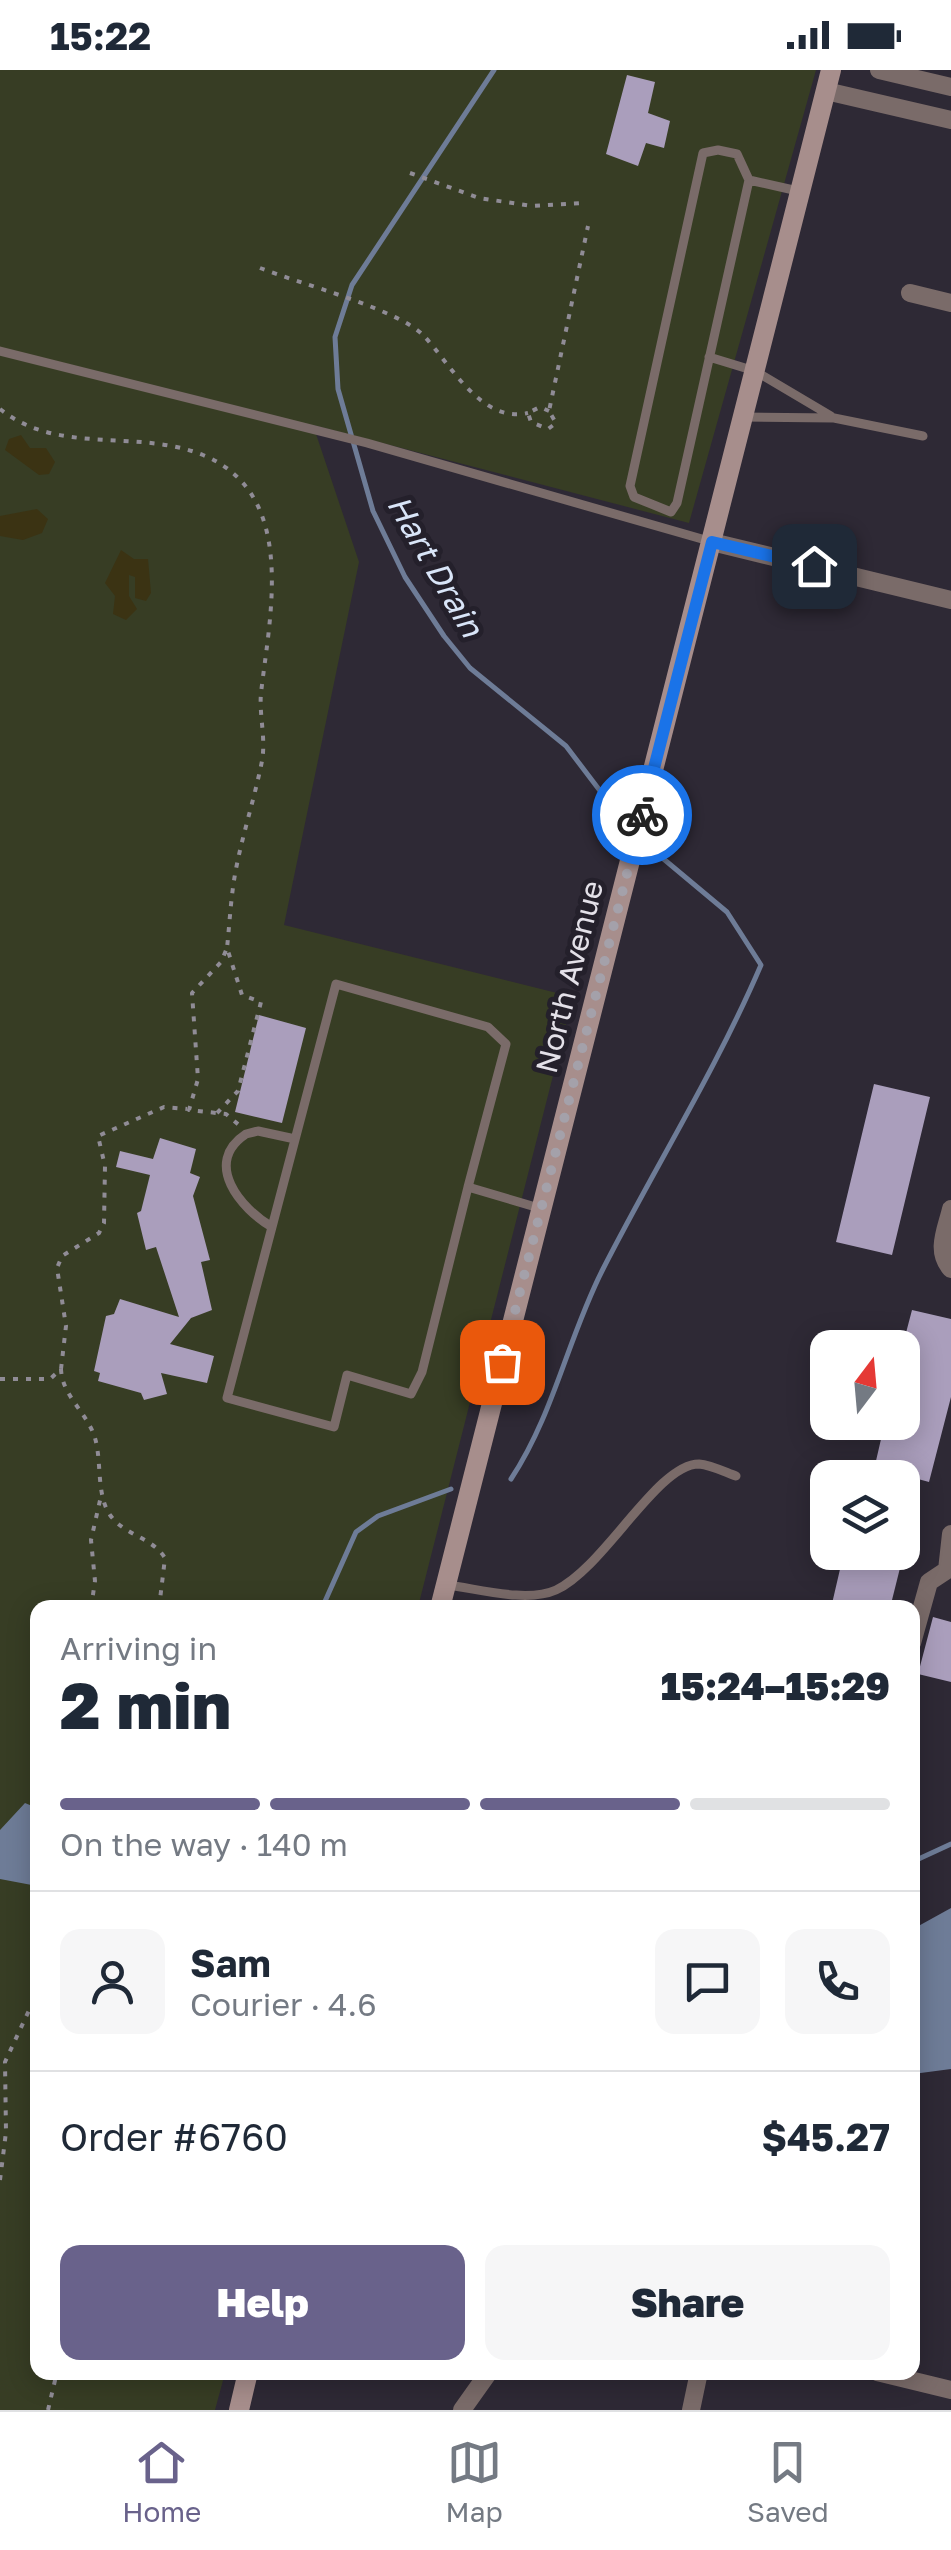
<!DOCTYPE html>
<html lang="en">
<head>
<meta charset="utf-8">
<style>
  :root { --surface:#fff; --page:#f6f6f7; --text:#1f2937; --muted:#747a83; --line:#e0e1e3; --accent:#69628b }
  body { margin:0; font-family:"Golos Text",sans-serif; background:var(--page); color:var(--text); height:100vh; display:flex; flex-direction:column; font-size:38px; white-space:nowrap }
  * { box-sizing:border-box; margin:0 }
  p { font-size:32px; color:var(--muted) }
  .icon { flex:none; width:55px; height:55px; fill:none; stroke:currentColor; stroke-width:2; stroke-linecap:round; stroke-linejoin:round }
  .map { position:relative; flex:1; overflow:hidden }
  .drawer { position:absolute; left:30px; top:1530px; width:890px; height:780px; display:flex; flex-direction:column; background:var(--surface); border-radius:20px; box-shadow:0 5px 25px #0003 }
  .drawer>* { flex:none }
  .needle { width:65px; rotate:16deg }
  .buttons { position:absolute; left:810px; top:1260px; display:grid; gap:20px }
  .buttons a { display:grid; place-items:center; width:110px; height:110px; border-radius:20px; background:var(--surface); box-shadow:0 5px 25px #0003; font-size:50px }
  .pin { position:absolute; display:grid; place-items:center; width:85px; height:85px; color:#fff; margin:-42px; border-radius:20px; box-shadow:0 5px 15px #0006 }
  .courier { position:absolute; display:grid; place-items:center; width:100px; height:100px; margin:-50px; border:8px solid #1a73e8; border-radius:50%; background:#fff; color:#222; box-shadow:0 2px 12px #0007 }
  .overview em { font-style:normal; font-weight:800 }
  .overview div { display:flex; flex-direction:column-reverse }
  .overview { display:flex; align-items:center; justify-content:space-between; height:170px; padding:0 30px }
  h1 { font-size:65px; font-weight:800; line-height:75px }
  .bar { display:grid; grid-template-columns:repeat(4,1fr); gap:15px 10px; align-content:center; height:120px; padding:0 30px }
  .bar i { height:12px; border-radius:8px; background:var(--line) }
  .bar .selected { background:var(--accent) }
  .bar p { grid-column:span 4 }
  .line { display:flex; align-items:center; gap:25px; padding:0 30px; border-top:2px solid var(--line) }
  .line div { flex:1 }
  .round { display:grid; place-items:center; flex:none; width:105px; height:105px; border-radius:20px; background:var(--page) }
  .action { display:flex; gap:20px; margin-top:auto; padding:20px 30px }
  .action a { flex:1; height:115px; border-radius:20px; background:var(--accent); color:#fff; font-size:40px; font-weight:800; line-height:115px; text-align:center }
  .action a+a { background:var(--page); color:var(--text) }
  .status { display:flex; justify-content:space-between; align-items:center; height:70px; padding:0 50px; background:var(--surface); direction:ltr }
  .status svg { height:28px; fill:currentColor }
  .menu { display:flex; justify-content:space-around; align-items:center; height:140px; border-top:2px solid var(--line); background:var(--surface); font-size:28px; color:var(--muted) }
  .menu a { display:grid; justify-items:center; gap:5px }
  .menu .selected { color:var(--accent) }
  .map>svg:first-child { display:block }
  .green { fill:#373d24 }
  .sand { fill:#3b3313 }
  .water { fill:#6e7c97 }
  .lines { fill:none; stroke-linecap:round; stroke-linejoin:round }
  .stream { stroke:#6e7c97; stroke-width:5 }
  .building { fill:#aa9ebc }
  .path { stroke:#908c96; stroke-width:4; stroke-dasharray:5 8; stroke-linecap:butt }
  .lane { stroke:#7a6b69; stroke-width:9 }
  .street { stroke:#7a6b69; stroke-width:18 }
  .secondary { stroke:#a78e8c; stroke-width:20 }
  .done { stroke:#a4a1aa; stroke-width:10; stroke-dasharray:0 18 }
  .route { stroke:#1a73e8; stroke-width:12 }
  .labels { text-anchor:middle; stroke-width:10; stroke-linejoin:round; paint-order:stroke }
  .street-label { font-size:30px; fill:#e4e1e9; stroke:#24202b }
  .water-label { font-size:32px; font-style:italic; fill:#d9e5f8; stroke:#24202b }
</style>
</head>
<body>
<div class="status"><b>15:22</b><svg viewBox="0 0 49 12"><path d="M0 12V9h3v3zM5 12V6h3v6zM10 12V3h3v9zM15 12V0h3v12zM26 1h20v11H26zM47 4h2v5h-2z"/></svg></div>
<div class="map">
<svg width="951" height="2340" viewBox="0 0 951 2340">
  <rect width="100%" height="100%" fill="#2e2935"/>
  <path class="green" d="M 0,0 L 816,0 L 689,453 L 313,355 L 359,492 L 284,855 L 573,927 L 418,1537 L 38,1538 L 38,2302 L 225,2303 L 215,2340 L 0,2340 Z"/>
  <path class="sand" d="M 21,365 L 30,378 L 46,378 L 55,392 L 49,404 L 39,405 L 5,380 L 9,369 Z
    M 37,439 L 48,449 L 42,463 L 23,470 L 0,466 L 0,446 Z
    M 121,480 L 134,489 L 148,489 L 151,523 L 146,531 L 135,528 L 135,507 L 129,505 L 129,526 L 137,539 L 126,550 L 113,544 L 115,526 L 105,513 Z"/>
  <path class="water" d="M 25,1733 L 37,1738 L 37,1816 L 0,1809 L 0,1760 Z
    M 951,1838 L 951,1999 L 913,2004 L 913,1859 Z"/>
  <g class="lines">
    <path class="stream" d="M 494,0 L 352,215 L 335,267 L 338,319 L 373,441 L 405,507 L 444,566 L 470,598 L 566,676 L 626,755
      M 511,1409 C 554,1344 568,1267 603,1199 C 655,1097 716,1000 761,895 L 727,842 L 654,781
      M 322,1538 L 356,1462 L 378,1446 L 451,1419
      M 912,1792 L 951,1774"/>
  </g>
  <path class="building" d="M 627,5 L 655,12 L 648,43 L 670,51 L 664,78 L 646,73 L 638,96 L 606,84 Z
    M 259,945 L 306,958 L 282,1053 L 235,1042 Z
    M 874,1014 L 930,1027 L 892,1185 L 836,1172 Z
    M 160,1068 L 196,1079 L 190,1103 L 200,1107 L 193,1126 L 210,1190 L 201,1192 L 212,1240 L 191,1248 L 170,1274 L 214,1286 L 207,1313 L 161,1303 L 167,1324 L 144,1330 L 141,1323 L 98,1311 L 100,1303 L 94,1301 L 106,1246 L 114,1244 L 120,1229 L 179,1247 L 156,1177 L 146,1180 L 137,1143 L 141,1141 L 150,1105 L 116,1097 L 120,1081 L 153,1089 Z
    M 912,1240 L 951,1249 L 951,1327 L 929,1412 L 918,1409 L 910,1452 L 902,1451 L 902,1408 L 872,1408 L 885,1352 L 902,1352 L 902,1278 Z
    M 844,1482 L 904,1482 L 890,1538 L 831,1538 Z
    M 933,1547 L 951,1552 L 951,1612 L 918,1604 Z"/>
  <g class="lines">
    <path class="path" d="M 410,103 L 479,128 L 532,136 L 582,133
      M 260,198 C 298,213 397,239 423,265 C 450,293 481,354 528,343
      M 0,339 C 59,386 136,358 203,385 C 298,424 270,544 261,623 C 259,645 266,668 262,691 C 255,726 244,760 237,794 C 231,822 230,850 227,878
      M 549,341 L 540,337 L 528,343 L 531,352 L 548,359 L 556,353 L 549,341 L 588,156
      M 217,1043 L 238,1021 L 261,932 L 242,925 L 227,878 L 221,892 L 192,923 L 198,1009 L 189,1040 L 226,1044 L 239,1055
      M 61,1299 C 62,1326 87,1342 95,1368 C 102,1392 96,1424 110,1445 C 125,1466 152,1467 165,1488 L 159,1538
      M 0,1309 L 50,1309 L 61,1299 L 66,1256 L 57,1198 L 62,1186 L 99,1163 L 104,1153 L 105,1096 L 98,1066 L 164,1037 L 187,1039
      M 91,1538 L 95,1511 L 91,1470 L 101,1426
      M 0,2110 L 6,2062 L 5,1992 L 38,1921
      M 48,2340 L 57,2302"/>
    <path class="lane" d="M 718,80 L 737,84 L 749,110 L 677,433 L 671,442 L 634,427 L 630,416 L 703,83 Z
      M 749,110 L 798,121
      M 0,281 L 367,373 L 709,471
      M 709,287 L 755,301 L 831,346
      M 743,347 L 834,348 L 923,366
      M 468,1117 L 422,1302 L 411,1324 L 347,1305 L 334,1357 L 227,1328 L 336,914 L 488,957 L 506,974 L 468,1117 L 539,1138
      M 272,1157 C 241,1139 202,1093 246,1064 L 258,1061 L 295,1069
      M 448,1515 C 479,1519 527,1533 556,1520 C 605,1497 657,1394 699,1394 C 711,1395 725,1402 736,1406"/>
    <path class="street" d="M 879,0 L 951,17
      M 826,21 L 951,50
      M 910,223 L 951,233
      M 712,472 L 951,530
      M 951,1139 C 946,1160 935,1181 951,1199
      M 912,1573 L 929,1512 L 947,1500 L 951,1464
      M 877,2302 L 951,2320
      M 462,2340 L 489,2302
      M 691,2340 L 699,2302"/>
    <path class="secondary" d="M 440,1538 L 831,0
      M 239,2340 L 248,2302"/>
  </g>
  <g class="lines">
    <path class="done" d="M 502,1292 L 642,745"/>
    <path class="route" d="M 642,745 L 712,472 L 814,496"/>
  </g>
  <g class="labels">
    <g class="street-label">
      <text transform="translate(570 907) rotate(-76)" y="10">North Avenue</text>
    </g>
    <g class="water-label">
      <text transform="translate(435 496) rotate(60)" y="11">Hart Drain</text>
    </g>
  </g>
</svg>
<div class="buttons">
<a><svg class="needle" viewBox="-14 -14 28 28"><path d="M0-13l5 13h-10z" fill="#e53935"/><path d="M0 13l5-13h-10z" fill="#747a83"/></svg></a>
<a><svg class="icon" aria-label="layers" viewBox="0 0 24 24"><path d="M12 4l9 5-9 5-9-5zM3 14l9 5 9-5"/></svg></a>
</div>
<div class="pin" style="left:502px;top:1292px;background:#ea580c"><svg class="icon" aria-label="bag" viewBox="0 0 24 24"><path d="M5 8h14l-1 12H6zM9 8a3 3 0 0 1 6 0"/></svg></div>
<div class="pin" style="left:814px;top:496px;background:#1f2937"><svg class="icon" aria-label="home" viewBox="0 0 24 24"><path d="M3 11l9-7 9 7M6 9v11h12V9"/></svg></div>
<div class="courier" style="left:642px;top:745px"><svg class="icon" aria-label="bike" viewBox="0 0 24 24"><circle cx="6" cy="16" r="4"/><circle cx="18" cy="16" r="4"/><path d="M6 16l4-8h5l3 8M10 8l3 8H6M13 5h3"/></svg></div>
<section class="drawer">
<div class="overview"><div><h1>2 min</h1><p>Arriving in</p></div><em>15:24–15:29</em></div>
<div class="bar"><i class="selected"></i><i class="selected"></i><i class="selected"></i><i></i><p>On the way · 140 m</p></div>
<div class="line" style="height:180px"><a class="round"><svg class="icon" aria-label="person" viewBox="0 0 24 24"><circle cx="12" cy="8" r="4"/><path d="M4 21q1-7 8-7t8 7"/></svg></a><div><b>Sam</b><p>Courier · 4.6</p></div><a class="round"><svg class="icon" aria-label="chat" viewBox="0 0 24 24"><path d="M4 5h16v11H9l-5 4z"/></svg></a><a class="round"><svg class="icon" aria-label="phone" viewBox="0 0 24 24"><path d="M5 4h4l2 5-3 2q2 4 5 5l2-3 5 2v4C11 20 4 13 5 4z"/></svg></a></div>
<div class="line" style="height:130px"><div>Order #6760</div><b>$45.27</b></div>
<div class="action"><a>Help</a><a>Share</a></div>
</section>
</div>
<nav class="menu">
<a class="selected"><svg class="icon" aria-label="home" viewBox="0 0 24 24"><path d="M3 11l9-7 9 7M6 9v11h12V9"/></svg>Home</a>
<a><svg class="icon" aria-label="map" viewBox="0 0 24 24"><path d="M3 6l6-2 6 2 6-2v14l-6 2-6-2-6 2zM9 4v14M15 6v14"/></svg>Map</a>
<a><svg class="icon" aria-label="saved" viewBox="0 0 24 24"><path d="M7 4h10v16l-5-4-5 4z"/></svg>Saved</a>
</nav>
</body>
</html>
